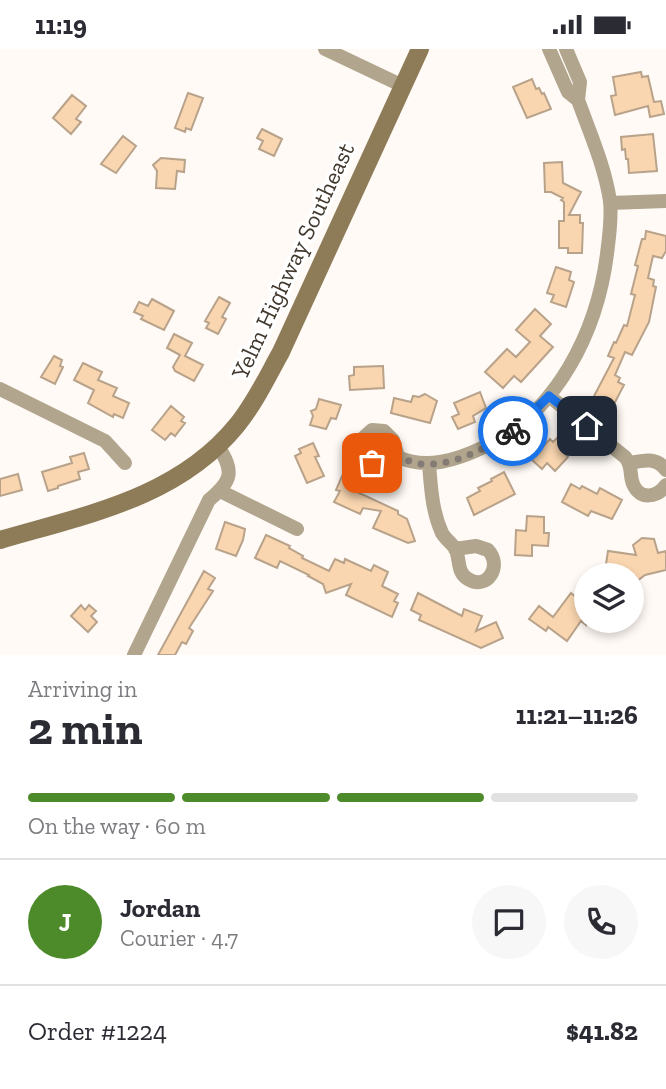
<!DOCTYPE html>
<html lang="en">
<head>
<meta charset="utf-8">
<style>
  :root { --surface:#fff; --page:#f7f7f7; --text:#2b2b33; --muted:#7c7c81; --line:#e1e1e2; --accent:#4d8b2a }
  body { margin:0; font-family:"Zilla Slab",serif; background:var(--page); color:var(--text); height:100vh; display:flex; flex-direction:column; font-size:26px; white-space:nowrap }
  * { box-sizing:border-box; margin:0 }
  p { font-size:23px; color:var(--muted) }
  .icon { flex:none; width:38px; height:38px; fill:none; stroke:currentColor; stroke-width:2; stroke-linecap:round; stroke-linejoin:round }
  .map { position:relative; height:606px; overflow:hidden }
  .side { display:flex; flex-direction:column; background:var(--surface); flex:1 }
  .side>* { flex:none }
  .controls { position:absolute; left:574px; top:514px; display:grid; gap:14px }
  .controls a { display:grid; place-items:center; width:70px; height:70px; border-radius:50%; background:var(--surface); box-shadow:0 4px 10px #0003; font-size:35px }
  .pin { position:absolute; display:grid; place-items:center; width:60px; height:60px; color:#fff; margin:-30px; border-radius:14px; box-shadow:0 4px 10px #0006 }
  .courier { position:absolute; display:grid; place-items:center; width:70px; height:70px; margin:-35px; border:5px solid #1a73e8; border-radius:50%; background:#fff; color:#222; box-shadow:0 2px 9px #0007 }
  .head em { font-style:normal; font-weight:800 }
  .head div { display:flex; flex-direction:column-reverse }
  .head { display:flex; align-items:center; justify-content:space-between; height:119px; padding:0 28px }
  h1 { font-size:46px; font-weight:800; line-height:52px }
  .bar { display:grid; grid-template-columns:repeat(4,1fr); gap:10px 7px; align-content:center; height:84px; padding:0 28px }
  .bar i { height:9px; border-radius:5px; background:var(--line) }
  .bar .current { background:var(--accent) }
  .bar p { grid-column:span 4 }
  .line { display:flex; align-items:center; gap:18px; padding:0 28px; border-top:2px solid var(--line) }
  .line div { flex:1 }
  .round { display:grid; place-items:center; flex:none; width:74px; height:74px; border-radius:37px; background:var(--page) }
  .status { display:flex; justify-content:space-between; align-items:center; height:49px; padding:0 35px; background:var(--surface); direction:ltr }
  .status svg { height:19px; fill:currentColor }
  .map>svg:first-child { display:block }
  .building { fill:#f9d6b0; stroke:#b8a28a; stroke-width:2 }
  .lines { fill:none; stroke-linecap:round; stroke-linejoin:round }
  .minor { stroke:#b1a58e; stroke-width:14 }
  .secondary { stroke:#8e7c59; stroke-width:18 }
  .done { stroke:#847c74; stroke-width:7; stroke-dasharray:0 12.6 }
  .route { stroke:#1a73e8; stroke-width:9 }
  .labels { text-anchor:middle; stroke-width:7; stroke-linejoin:round; paint-order:stroke }
  .street-label { font-size:24px; fill:#41382e; stroke:#fff }
</style>
</head>
<body>
<div class="status"><b>11:19</b><svg viewBox="0 0 49 12"><path d="M0 12V9h3v3zM5 12V6h3v6zM10 12V3h3v9zM15 12V0h3v12zM26 1h20v11H26zM47 4h2v5h-2z"/></svg></div>
<div class="map">
<svg width="666" height="606" viewBox="0 0 666 606">
  <rect width="100%" height="100%" fill="#fffaf5"/>
  <path class="building" d="M 641,23 L 642,28 L 648,27 L 654,53 L 661,52 L 664,65 L 650,68 L 648,57 L 615,66 L 611,47 L 616,46 L 613,28 Z
    M 532,30 L 536,40 L 539,39 L 542,45 L 544,44 L 551,60 L 527,69 L 513,38 Z
    M 188,44 L 203,49 L 191,81 L 186,79 L 185,83 L 175,79 Z
    M 72,46 L 86,57 L 76,70 L 81,73 L 71,85 L 53,69 Z
    M 262,80 L 282,90 L 274,107 L 259,100 L 263,92 L 257,89 Z
    M 653,85 L 657,122 L 629,124 L 628,110 L 626,110 L 625,100 L 622,101 L 621,88 Z
    M 123,87 L 136,97 L 116,124 L 101,115 Z
    M 161,109 L 185,111 L 184,123 L 177,122 L 175,140 L 156,139 L 157,122 L 153,116 Z
    M 562,113 L 563,134 L 581,143 L 569,166 L 580,166 L 580,174 L 583,174 L 582,204 L 568,204 L 568,199 L 559,199 L 559,172 L 564,172 L 564,153 L 561,151 L 563,149 L 551,143 L 545,143 L 544,114 Z
    M 646,182 L 666,187 L 666,202 L 662,209 L 653,207 L 648,229 L 654,231 L 653,237 L 656,238 L 649,273 L 632,306 L 625,303 L 615,326 L 620,329 L 618,333 L 624,336 L 611,361 L 594,352 L 595,350 L 593,349 L 614,309 L 608,307 L 614,293 L 616,294 L 624,276 L 627,277 L 635,246 L 631,245 L 638,217 L 635,216 L 642,190 L 645,190 Z
    M 556,218 L 571,223 L 569,231 L 574,233 L 566,258 L 551,253 L 554,246 L 547,244 Z
    M 219,248 L 230,254 L 222,268 L 226,270 L 218,285 L 206,279 L 209,274 L 205,272 Z
    M 152,250 L 174,262 L 164,281 L 141,270 L 143,267 L 134,263 L 139,253 L 148,257 Z
    M 535,260 L 551,275 L 540,287 L 553,298 L 521,333 L 514,327 L 503,339 L 485,323 L 507,300 L 516,308 L 530,293 L 516,281 Z
    M 174,285 L 192,294 L 185,307 L 203,316 L 194,332 L 175,322 L 173,318 L 180,306 L 167,299 Z
    M 54,307 L 62,311 L 60,317 L 63,318 L 55,335 L 41,328 Z
    M 83,314 L 102,323 L 98,331 L 117,339 L 113,347 L 129,354 L 123,369 L 114,365 L 113,368 L 88,354 L 94,341 L 74,331 Z
    M 383,317 L 384,339 L 350,341 L 349,327 L 354,326 L 354,318 Z
    M 480,343 L 486,359 L 473,367 L 475,373 L 458,380 L 452,368 L 459,365 L 454,354 Z
    M 425,345 L 437,352 L 430,374 L 391,364 L 394,349 L 411,353 L 413,347 L 419,348 Z
    M 319,350 L 341,356 L 336,370 L 331,369 L 326,380 L 310,376 L 313,367 L 311,362 L 316,360 Z
    M 171,357 L 184,368 L 181,372 L 185,374 L 175,387 L 171,384 L 165,391 L 152,381 Z
    M 558,388 L 570,400 L 565,405 L 568,408 L 555,422 L 547,414 L 542,420 L 531,410 L 550,390 L 553,393 Z
    M 313,394 L 319,407 L 315,408 L 324,427 L 307,434 L 295,407 L 301,404 L 299,400 Z
    M 84,404 L 89,420 L 78,423 L 80,430 L 58,437 L 58,439 L 48,442 L 42,423 L 72,414 L 70,408 Z
    M 504,423 L 515,445 L 474,466 L 467,449 L 480,442 L 478,439 L 492,432 L 491,430 Z
    M 18,425 L 22,441 L 0,447 L 0,430 Z
    M 342,427 L 360,436 L 357,443 L 398,462 L 398,465 L 407,470 L 415,492 L 408,494 L 373,479 L 381,462 L 363,459 L 360,465 L 334,453 L 340,442 L 336,441 Z
    M 571,435 L 580,440 L 582,437 L 597,445 L 600,439 L 622,451 L 612,470 L 591,462 L 588,467 L 562,453 Z
    M 527,467 L 544,468 L 544,484 L 549,484 L 548,497 L 532,496 L 532,507 L 515,506 L 516,481 L 526,482 Z
    M 225,473 L 245,480 L 243,491 L 236,507 L 216,500 Z
    M 266,486 L 290,497 L 289,499 L 303,507 L 302,509 L 329,522 L 335,510 L 344,514 L 345,510 L 371,522 L 374,516 L 388,523 L 382,537 L 398,545 L 394,552 L 398,554 L 392,568 L 346,546 L 351,535 L 326,544 L 323,535 L 308,527 L 309,526 L 280,512 L 277,519 L 255,509 Z
    M 642,489 L 654,490 L 658,504 L 666,502 L 666,521 L 645,526 L 632,536 L 632,527 L 607,527 L 616,520 L 606,515 L 608,502 L 636,506 L 633,496 Z
    M 204,522 L 215,529 L 208,540 L 213,542 L 189,579 L 193,582 L 186,595 L 182,593 L 175,606 L 158,606 Z
    M 418,544 L 462,567 L 464,560 L 482,567 L 476,582 L 496,573 L 503,589 L 481,599 L 419,571 L 421,566 L 411,561 Z
    M 571,544 L 586,556 L 586,576 L 581,572 L 567,592 L 548,578 L 546,582 L 529,570 L 539,557 L 553,568 Z
    M 81,556 L 85,561 L 89,556 L 96,562 L 91,567 L 97,573 L 88,583 L 71,567 Z"/>
  <g class="lines">
    <path class="minor" d="M 325,0 L 403,37
      M 549,0 L 568,43 L 578,51 L 580,33 L 566,0
      M 610,154 L 666,152
      M 0,340 L 105,392 L 125,414
      M 549,347 L 625,408 C 633,417 629,425 633,435 C 640,452 658,448 666,436
      M 398,408 L 393,391 L 384,382 L 372,381 L 361,391 C 355,421 380,415 398,408 C 426,421 457,411 484,398 C 557,364 597,283 607,205 C 609,188 612,170 610,152 C 605,118 590,84 578,51
      M 630,414 C 644,411 657,408 666,421
      M 429,415 C 431,439 432,462 442,484 C 446,491 453,495 456,501 C 460,511 457,524 468,530 C 487,542 503,517 488,501 L 476,497 L 455,500
      M 220,442 L 297,480
      M 134,606 L 209,451 C 233,431 234,422 218,397"/>
    <path class="secondary" d="M 0,491 C 85,466 178,449 237,376 C 255,354 267,328 281,303 L 420,0"/>
  </g>
  <g class="lines">
    <path class="done" d="M 372,414 C 381,415 390,408 399,409 C 406,410 412,414 420,415 C 452,418 487,399 513,382"/>
    <path class="route" d="M 513,382 L 549,347 L 587,377"/>
  </g>
  <g class="labels">
    <g class="street-label">
      <text transform="translate(293 212) rotate(-65)" y="8">Yelm Highway Southeast</text>
    </g>
  </g>
</svg>
<div class="controls">
<a><svg class="icon" aria-label="layers" viewBox="0 0 24 24"><path d="M12 4l9 5-9 5-9-5zM3 14l9 5 9-5"/></svg></a>
</div>
<div class="pin" style="left:372px;top:414px;background:#ea580c"><svg class="icon" aria-label="bag" viewBox="0 0 24 24"><path d="M5 8h14l-1 12H6zM9 8a3 3 0 0 1 6 0"/></svg></div>
<div class="pin" style="left:587px;top:377px;background:#1f2937"><svg class="icon" aria-label="home" viewBox="0 0 24 24"><path d="M3 11l9-7 9 7M6 9v11h12V9"/></svg></div>
<div class="courier" style="left:513px;top:382px"><svg class="icon" aria-label="bike" viewBox="0 0 24 24"><circle cx="6" cy="16" r="4"/><circle cx="18" cy="16" r="4"/><path d="M6 16l4-8h5l3 8M10 8l3 8H6M13 5h3"/></svg></div>
</div>
<section class="side">
<div class="head"><div><h1>2 min</h1><p>Arriving in</p></div><em>11:21–11:26</em></div>
<div class="bar"><i class="current"></i><i class="current"></i><i class="current"></i><i></i><p>On the way · 60 m</p></div>
<div class="line" style="height:126px"><b class="round" style="background:var(--accent);color:#fff">J</b><div><b>Jordan</b><p>Courier · 4.7</p></div><a class="round"><svg class="icon" aria-label="chat" viewBox="0 0 24 24"><path d="M4 5h16v11H9l-5 4z"/></svg></a><a class="round"><svg class="icon" aria-label="phone" viewBox="0 0 24 24"><path d="M5 4h4l2 5-3 2q2 4 5 5l2-3 5 2v4C11 20 4 13 5 4z"/></svg></a></div>
<div class="line" style="height:91px"><div>Order #1224</div><b>$41.82</b></div>
</section>
</body>
</html>
